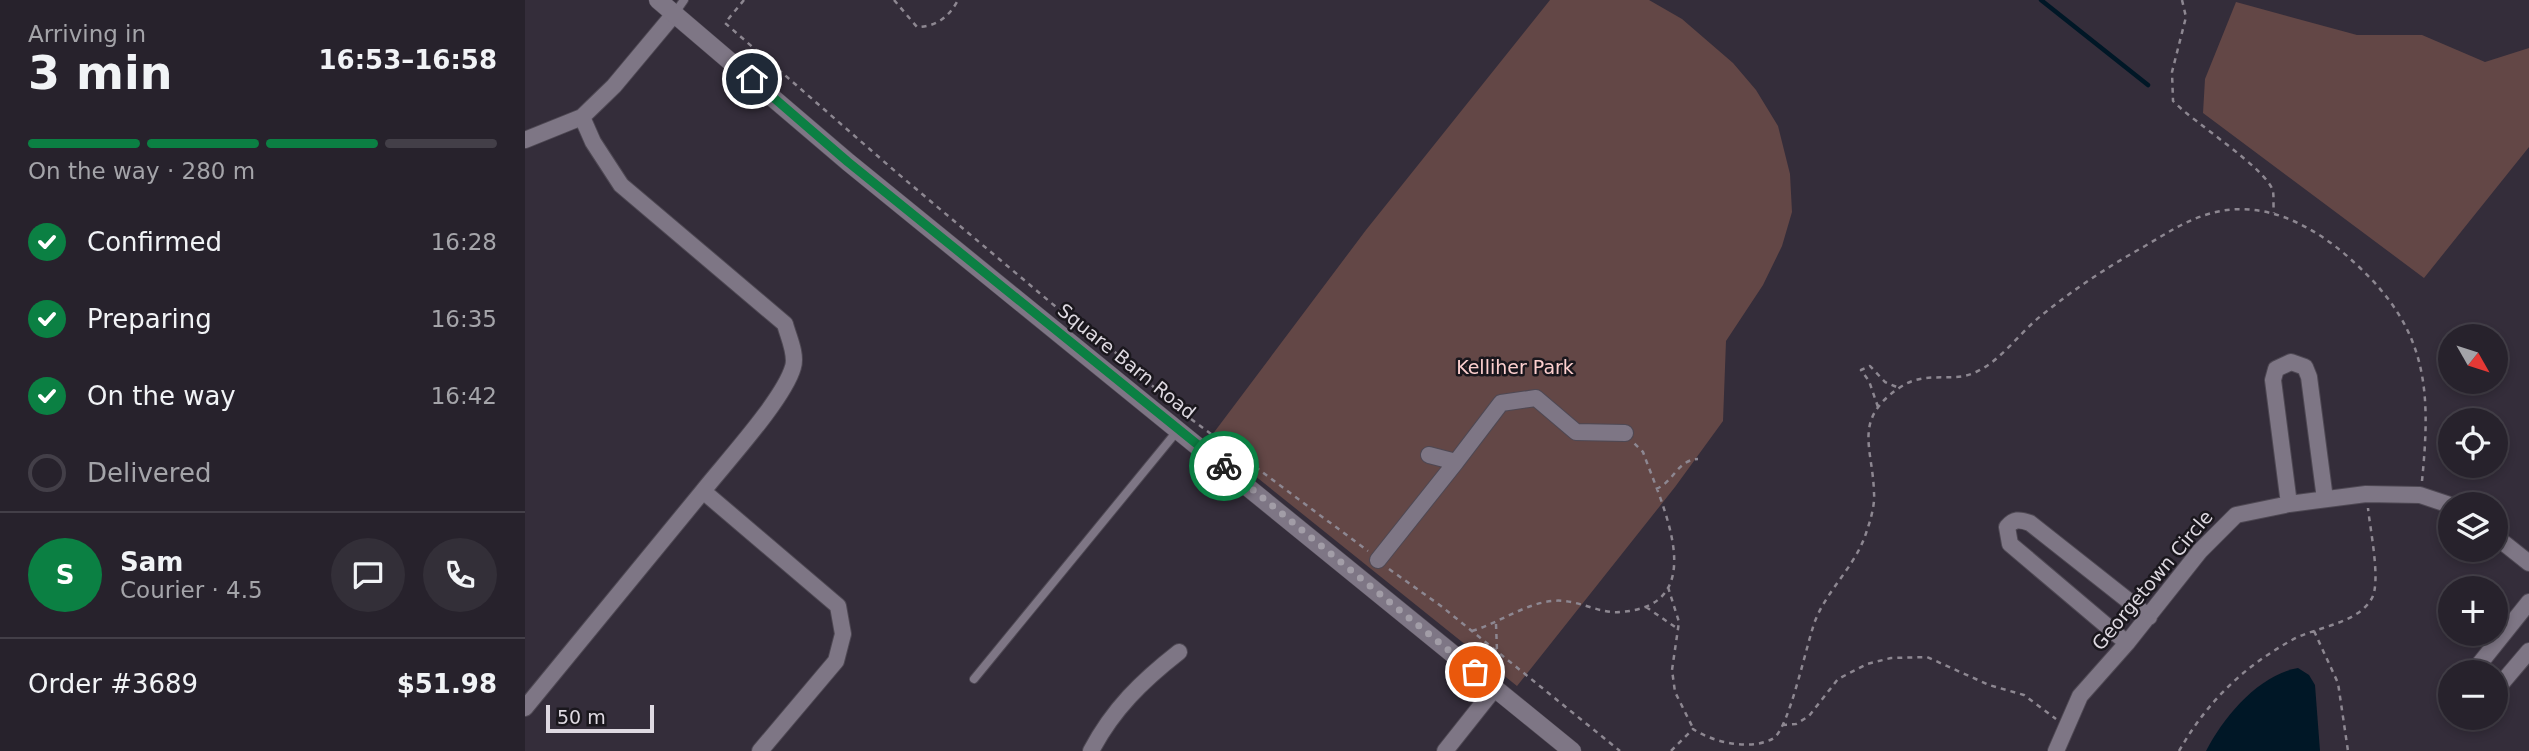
<!DOCTYPE html>
<html lang="en">
<head>
<meta charset="utf-8">
<style>
  :root { --surface:#27222c; --page:#332f38; --text:#f1f3f6; --muted:#a4a4a9; --line:#433f48; --accent:#0b8043 }
  body { margin:0; font-family:"DejaVu Sans",sans-serif; background:var(--page); color:var(--text); height:100vh; display:flex; flex-direction:column; font-size:26px; white-space:nowrap }
  * { box-sizing:border-box; margin:0 }
  p { font-size:23px; color:var(--muted) }
  .icon { flex:none; width:38px; height:38px; fill:none; stroke:currentColor; stroke-width:2; stroke-linecap:round; stroke-linejoin:round }
  .map { position:relative; flex:1; overflow:hidden }
  .drawer { display:flex; flex-direction:column; background:var(--surface); width:525px }
  .drawer>* { flex:none }
  .needle { width:46px; rotate:129deg }
  .controls { position:absolute; left:1913px; top:324px; display:grid; gap:14px }
  .controls a { display:grid; place-items:center; width:70px; height:70px; border-radius:50%; background:var(--surface); box-shadow:0 4px 10px #0003,0 0 0 2px var(--line); font-size:35px }
  .scale { position:absolute; left:21px; bottom:18px; width:108px; box-sizing:border-box; padding-left:7px; border:4px solid #ded9e1; border-top:0; font-size:19px; line-height:24px; white-space:nowrap; color:#ded9e1; -webkit-text-stroke:5px #1a171d; paint-order:stroke }
  .pin { position:absolute; display:grid; place-items:center; width:60px; height:60px; color:#fff; margin:-30px; border:4px solid #fff; border-radius:50%; box-shadow:0 2px 7px #0007 }
  .courier { position:absolute; display:grid; place-items:center; width:70px; height:70px; margin:-35px; border:5px solid #0b8043; border-radius:50%; background:#fff; color:#222; box-shadow:0 2px 9px #0007 }
  .overview em { font-style:normal; font-weight:600 }
  .overview div { display:flex; flex-direction:column-reverse }
  .overview { display:flex; align-items:center; justify-content:space-between; height:119px; padding:0 28px }
  h1 { font-size:46px; font-weight:600; line-height:52px }
  .bar { display:grid; grid-template-columns:repeat(4,1fr); gap:10px 7px; align-content:center; height:84px; padding:0 28px }
  .bar i { height:9px; border-radius:5px; background:var(--line) }
  .bar .on { background:var(--accent) }
  .bar p { grid-column:span 4 }
  .line { display:flex; align-items:center; gap:18px; padding:0 28px; border-top:2px solid var(--line) }
  .line div { flex:1 }
  .round { display:grid; place-items:center; flex:none; width:74px; height:74px; border-radius:37px; background:var(--page) }
  ol { padding:0 28px; list-style:none }
  li { display:flex; align-items:center; gap:21px; height:77px }
  li p { margin-inline-start:auto }
  li .icon { padding:7px; border-radius:50%; background:var(--accent); color:#fff; stroke-width:4 }
  li:last-child { color:var(--muted) }
  li i { width:38px; height:38px; border:4px solid var(--line); border-radius:50% }
  main { display:flex; flex:1; min-height:0 }
  .map>svg:first-child { display:block }
  .green { fill:#634746 }
  .water { fill:#001726 }
  .lines { fill:none; stroke-linecap:round; stroke-linejoin:round }
  .stream { stroke:#001726; stroke-width:4.5 }
  .lane-casing { stroke:#4e4853; stroke-width:10 }
  .street-casing { stroke:#4e4853; stroke-width:18 }
  .secondary-casing { stroke:#4e4853; stroke-width:19 }
  .path { stroke:#8d8791; stroke-width:2.5; stroke-dasharray:5 5; stroke-linecap:butt }
  .lane { stroke:#7e7685; stroke-width:8 }
  .street { stroke:#7e7685; stroke-width:16 }
  .secondary { stroke:#7e7685; stroke-width:18 }
  .done { stroke:#a29da7; stroke-width:7; stroke-dasharray:0 12.6 }
  .route { stroke:#0b8043; stroke-width:9 }
  .labels { text-anchor:middle; stroke-width:5; stroke-linejoin:round; paint-order:stroke }
  .street-label { font-size:19px; fill:#ded9e1; stroke:#1a171d }
  .park-label { font-size:19px; fill:#fccfce; stroke:#1a171d }
</style>
</head>
<body>
<main>
<section class="drawer">
<div class="overview"><div><h1>3 min</h1><p>Arriving in</p></div><em>16:53–16:58</em></div>
<div class="bar"><i class="on"></i><i class="on"></i><i class="on"></i><i></i><p>On the way · 280 m</p></div>
<ol>
<li><svg class="icon" aria-label="check" viewBox="0 0 24 24"><path d="M5 12l5 5 9-10"/></svg>Confirmed<p>16:28</p></li>
<li><svg class="icon" aria-label="check" viewBox="0 0 24 24"><path d="M5 12l5 5 9-10"/></svg>Preparing<p>16:35</p></li>
<li><svg class="icon" aria-label="check" viewBox="0 0 24 24"><path d="M5 12l5 5 9-10"/></svg>On the way<p>16:42</p></li>
<li><i></i>Delivered</li>
</ol>
<div class="line" style="height:126px"><b class="round" style="background:var(--accent);color:#fff">S</b><div><b>Sam</b><p>Courier · 4.5</p></div><a class="round"><svg class="icon" aria-label="chat" viewBox="0 0 24 24"><path d="M4 5h16v11H9l-5 4z"/></svg></a><a class="round"><svg class="icon" aria-label="phone" viewBox="0 0 24 24"><path d="M5 4h4l2 5-3 2q2 4 5 5l2-3 5 2v4C11 20 4 13 5 4z"/></svg></a></div>
<div class="line" style="height:91px"><div>Order #3689</div><b>$51.98</b></div>
</section>
<div class="map">
<svg width="2004" height="751" viewBox="0 0 2004 751">
  <rect width="100%" height="100%" fill="#342d3a"/>
  <path class="green" d="M 1025,0 L 1124,0 L 1157,19 L 1208,63 L 1231,90 L 1253,126 L 1265,174 L 1267,212 L 1257,246 L 1238,285 L 1201,341 L 1198,421 L 1150,487 L 992,686 L 684,439 L 841,230 Z
    M 1711,2 L 1832,35 L 1897,35 L 1960,62 L 2004,48 L 2004,147 L 1899,278 L 1678,113 L 1680,79 Z"/>
  <path class="water" d="M 1773,668 L 1784,675 L 1790,685 L 1795,751 L 1681,751 C 1699,716 1734,675 1773,668 Z"/>
  <g class="lines">
    <path class="stream" d="M 1516,0 L 1623,85"/>
    <g class="lane-casing">
      <path id="lane" d="M 150,13 L 159,0
        M 449,679 L 653,430"/>
    </g>
    <g class="street-casing">
      <path id="street" d="M 57,117 L 68,142 L 96,185 L 260,324 C 263,336 272,354 268,367 C 259,399 201,462 178,491 L 313,606 L 318,634 L 311,661 L 235,751
        M 0,140 L 57,117 L 89,86 L 150,13
        M 904,455 L 931,462 L 976,403 L 1011,398 L 1051,432 L 1100,433
        M 1764,504 L 1748,380 L 1751,369 L 1766,362 L 1780,367 L 1784,377 L 1800,499
        M 1970,536 L 2004,563
        M 853,560 L 931,462
        M 1602,643 L 1485,544 L 1482,527 C 1489,519 1494,519 1505,523 L 1624,617
        M 1948,672 L 2004,602
        M 1970,691 L 2004,651
        M 0,708 L 178,491
        M 566,751 C 588,709 617,681 654,652
        M 920,751 L 970,688
        M 1531,751 L 1555,696 L 1602,643 L 1675,551 L 1711,515 L 1764,504 L 1841,494 L 1895,495 L 1925,505"/>
    </g>
    <g class="secondary-casing">
      <path id="secondary" d="M 133,0 L 323,162 L 1047,751"/>
    </g>
    <path class="path" d="M 219,0 L 200,23 L 371,172 L 537,312 L 591,353 L 642,399
      M 369,0 L 392,27 C 411,27 424,17 433,0
      M 1657,0 L 1661,17 L 1647,72 L 1648,101 C 1669,123 1741,168 1748,191 C 1749,198 1748,206 1749,213
      M 1353,407 L 1344,381 L 1336,370 L 1345,366 L 1360,382 L 1374,388
      M 666,419 L 843,551
      M 1131,489 C 1149,482 1152,460 1173,459
      M 864,569 L 916,606 L 1095,751
      M 1143,587 L 1154,622 L 1147,670 L 1150,692 L 1168,728
      M 1121,607 L 1153,629
      M 971,624 L 972,651
      M 947,631 C 974,623 999,604 1027,601 C 1051,598 1073,614 1095,612 C 1189,606 1136,503 1118,452 L 1109,443
      M 1789,631 L 1813,683 L 1823,751
      M 1257,725 L 1271,724 L 1284,716 L 1313,679 L 1342,664 L 1366,658 L 1402,657 L 1464,685 L 1499,695 L 1531,719
      M 1146,751 L 1168,729 C 1189,743 1227,751 1249,738 C 1265,725 1281,646 1290,621 C 1303,588 1332,565 1342,530 C 1346,519 1350,504 1349,493 C 1348,448 1327,420 1374,388 C 1401,369 1426,384 1451,372 C 1477,360 1495,332 1517,315 C 1549,289 1584,266 1620,246 C 1642,233 1663,219 1687,213 C 1742,198 1794,229 1832,265 C 1903,331 1906,390 1897,481
      M 1654,751 C 1682,702 1718,667 1767,640 C 1790,627 1833,624 1847,598 C 1856,581 1845,529 1843,508"/>
    <use href="#lane" class="lane"/>
    <use href="#street" class="street"/>
    <use href="#secondary" class="secondary"/>
  </g>
  <g class="lines">
    <path class="done" d="M 699,466 L 950,672"/>
    <path class="route" d="M 227,79 L 323,162 L 699,466"/>
  </g>
  <g class="labels">
    <g class="street-label">
      <text transform="translate(602 361) rotate(39)" y="7">Square Barn Road</text>
      <text transform="translate(1627 580) rotate(-50)" y="7">Georgetown Circle</text>
    </g>
    <g class="park-label">
      <text x="990" y="374">Kelliher Park</text>
    </g>
  </g>
</svg>
<div class="controls">
<a><svg class="needle" viewBox="-14 -14 28 28"><path d="M0-13l5 13h-10z" fill="#e53935"/><path d="M0 13l5-13h-10z" fill="#a4a4a9"/></svg></a>
<a><svg class="icon" aria-label="locate" viewBox="0 0 24 24"><circle cx="12" cy="12" r="6"/><path d="M12 2v4M12 18v4M2 12h4M18 12h4"/></svg></a>
<a><svg class="icon" aria-label="layers" viewBox="0 0 24 24"><path d="M12 4l9 5-9 5-9-5zM3 14l9 5 9-5"/></svg></a>
<a>+</a>
<a>−</a>
</div>
<div class="scale">50 m</div>
<div class="pin" style="left:950px;top:672px;background:#ea580c"><svg class="icon" aria-label="bag" viewBox="0 0 24 24"><path d="M5 8h14l-1 12H6zM9 8a3 3 0 0 1 6 0"/></svg></div>
<div class="pin" style="left:227px;top:79px;background:#1f2937"><svg class="icon" aria-label="home" viewBox="0 0 24 24"><path d="M3 11l9-7 9 7M6 9v11h12V9"/></svg></div>
<div class="courier" style="left:699px;top:466px"><svg class="icon" aria-label="bike" viewBox="0 0 24 24"><circle cx="6" cy="16" r="4"/><circle cx="18" cy="16" r="4"/><path d="M6 16l4-8h5l3 8M10 8l3 8H6M13 5h3"/></svg></div>
</div>
</main>
</body>
</html>
